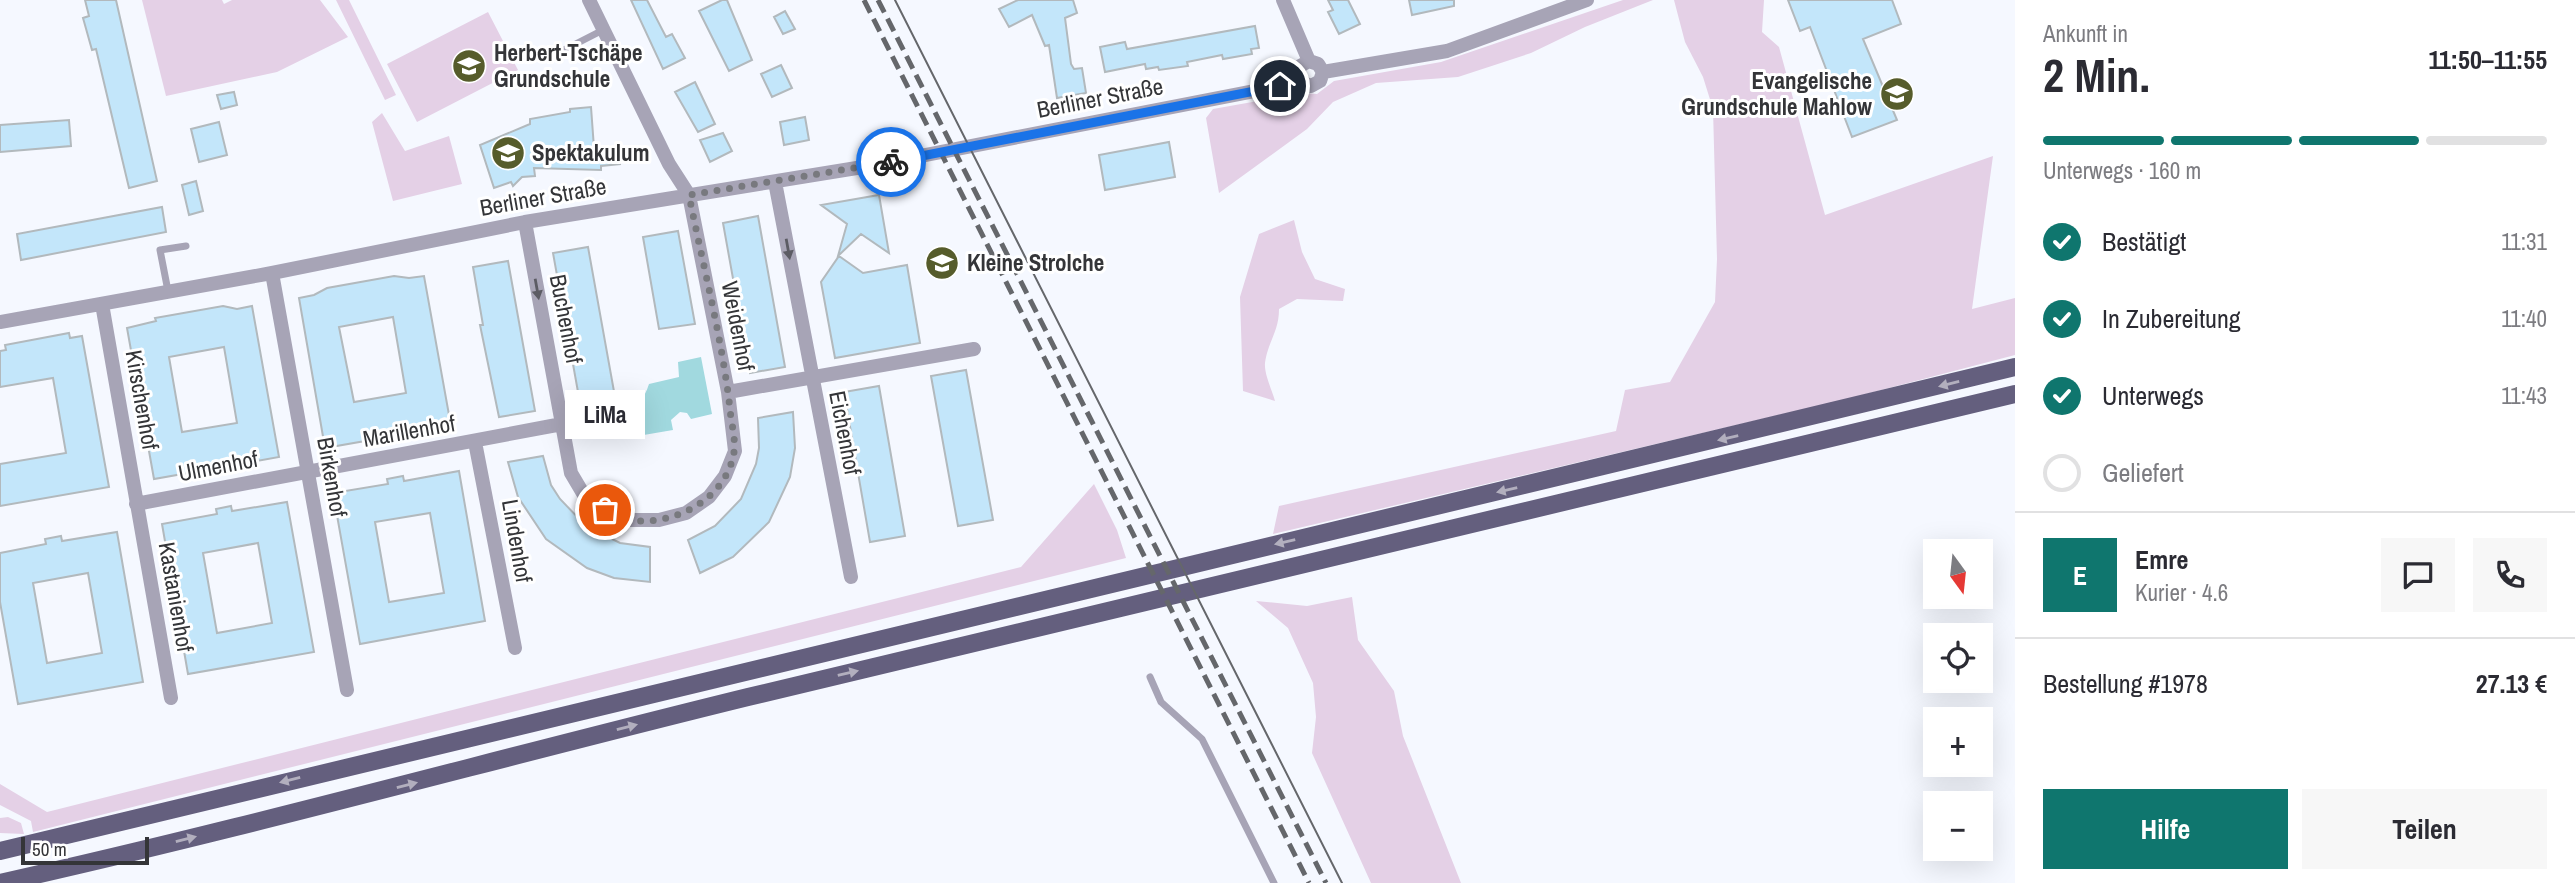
<!DOCTYPE html>
<html lang="de">
<head>
<meta charset="utf-8">
<style>
  :root { --surface:#fff; --page:#f7f7f7; --text:#2b2b33; --muted:#7c7c81; --line:#e1e1e2; --accent:#0f766e }
  body { margin:0; font-family:"Archivo Narrow",sans-serif; background:var(--page); color:var(--text); height:100vh; display:flex; flex-direction:column; font-size:26px; white-space:nowrap }
  * { box-sizing:border-box; margin:0 }
  p { font-size:23px; color:var(--muted) }
  .icon { flex:none; width:38px; height:38px; fill:none; stroke:currentColor; stroke-width:2; stroke-linecap:round; stroke-linejoin:round }
  .map { position:relative; flex:1; overflow:hidden }
  .panel { display:flex; flex-direction:column; background:var(--surface); width:560px }
  .panel>* { flex:none }
  .needle { width:46px; rotate:165deg }
  .fabs { position:absolute; left:1923px; top:539px; display:grid; gap:14px }
  .fabs a { display:grid; place-items:center; width:70px; height:70px; border-radius:0px; background:var(--surface); box-shadow:0 7px 28px #0002; font-size:35px }
  .scale { position:absolute; left:21px; bottom:18px; width:128px; box-sizing:border-box; padding-left:7px; border:4px solid #343538; border-top:0; font-size:19px; line-height:24px; white-space:nowrap; color:#343538; -webkit-text-stroke:5px #fff; paint-order:stroke }
  .pin { position:absolute; display:grid; place-items:center; width:60px; height:60px; color:#fff; margin:-30px; border:4px solid #fff; border-radius:50%; box-shadow:0 2px 7px #0007 }
  .courier { position:absolute; display:grid; place-items:center; width:70px; height:70px; margin:-35px; border:5px solid #1a73e8; border-radius:50%; background:#fff; color:#222; box-shadow:0 2px 9px #0007 }
  .bubble { position:absolute; height:49px; border-radius:0px; background:var(--surface); box-shadow:0 7px 28px #0002; font-size:23px; font-weight:700; line-height:49px; text-align:center }
  .headline em { font-style:normal; font-weight:700 }
  .headline div { display:flex; flex-direction:column-reverse }
  .headline { display:flex; align-items:center; justify-content:space-between; height:119px; padding:0 28px }
  h1 { font-size:46px; font-weight:700; line-height:52px }
  .bar { display:grid; grid-template-columns:repeat(4,1fr); gap:10px 7px; align-content:center; height:84px; padding:0 28px }
  .bar i { height:9px; border-radius:5px; background:var(--line) }
  .bar .on { background:var(--accent) }
  .bar p { grid-column:span 4 }
  .line { display:flex; align-items:center; gap:18px; padding:0 28px; border-top:2px solid var(--line) }
  .line div { flex:1 }
  .round { display:grid; place-items:center; flex:none; width:74px; height:74px; border-radius:0px; background:var(--page) }
  ol { padding:0 28px; list-style:none }
  li { display:flex; align-items:center; gap:21px; height:77px }
  li p { margin-inline-start:auto }
  li .icon { padding:7px; border-radius:50%; background:var(--accent); color:#fff; stroke-width:4 }
  li:last-child { color:var(--muted) }
  li i { width:38px; height:38px; border:4px solid var(--line); border-radius:50% }
  .primary-button { display:flex; gap:14px; margin-top:auto; padding:14px 28px }
  .primary-button a { flex:1; height:80px; border-radius:0px; background:var(--accent); color:#fff; font-size:28px; font-weight:700; line-height:80px; text-align:center }
  .primary-button a+a { background:var(--page); color:var(--text) }
  main { display:flex; flex:1; min-height:0 }
  .map>svg:first-child { display:block }
  .green { fill:#e4d0e6 }
  .water { fill:#a1d9df }
  .building { fill:#c3e6fa; stroke:#b2b9bd; stroke-width:2; fill-rule:evenodd }
  .lines { fill:none; stroke-linecap:round; stroke-linejoin:round }
  .lane { stroke:#a7a4b6; stroke-width:7 }
  .street { stroke:#a7a4b6; stroke-width:14 }
  .primary { stroke:#645f7e; stroke-width:18 }
  .tram { stroke:#65676b; stroke-width:2 }
  .rail { stroke:#65676b; stroke-width:5; stroke-dasharray:14 7; stroke-linecap:butt }
  .oneway { fill:#5c5c64 }
  .oneway2 { fill:#b2afbe }
  .done { stroke:#78797e; stroke-width:7; stroke-dasharray:0 12.6 }
  .route { stroke:#1a73e8; stroke-width:9 }
  .labels { text-anchor:middle; stroke-width:6; stroke-linejoin:round; paint-order:stroke }
  .poi-label { font-size:23px; font-weight:bold; fill:#343538; stroke:#fff; text-anchor:start }
  .street-label { font-size:23px; fill:#343538; stroke:#fff }
</style>
</head>
<body>
<main>
<div class="map">
<svg width="2015" height="883" viewBox="0 0 2015 883">
  <rect width="100%" height="100%" fill="#f5f8ff"/>
  <path class="green" d="M 142,0 L 222,0 L 224,4 L 232,0 L 320,0 L 348,37 L 277,72 L 166,96 Z
    M 336,0 L 349,0 L 396,95 L 385,100 Z
    M 1623,0 L 1653,0 L 1585,27 L 1531,53 L 1458,77 L 1376,83 L 1333,102 L 1307,129 L 1219,193 L 1206,118 L 1213,109 L 1302,93 L 1317,94 L 1334,81 L 1441,62 Z
    M 1674,0 L 1764,0 L 1762,32 L 1779,47 L 1825,215 L 1993,156 L 1972,309 L 2015,298 L 2015,355 L 1843,400 L 1273,534 L 1279,506 L 1616,431 L 1625,390 L 1670,382 L 1715,302 L 1717,259 L 1713,109 L 1703,77 L 1685,42 Z
    M 488,12 L 518,70 L 417,122 L 387,64 Z
    M 382,113 L 405,151 L 449,136 L 462,184 L 393,201 L 372,122 Z
    M 1294,220 L 1302,252 L 1315,279 L 1345,289 L 1343,301 L 1297,299 L 1279,309 C 1279,332 1268,341 1265,363 C 1264,374 1272,390 1275,401 L 1243,391 L 1240,297 L 1259,234 Z
    M 1094,484 L 1117,530 L 1126,558 L 33,832 L 31,821 L 0,805 L 0,784 L 47,812 L 1021,567 Z
    M 1352,597 L 1358,640 L 1394,691 L 1403,736 L 1461,883 L 1371,883 L 1312,753 L 1316,717 L 1313,683 L 1288,628 L 1256,601 L 1307,606 Z
    M 8,817 L 21,823 L 24,834 L 0,833 L 0,818 Z"/>
  <path class="water" d="M 701,357 L 712,414 L 691,419 L 687,413 L 680,412 L 671,420 L 673,430 L 626,438 C 615,428 596,436 582,437 L 580,432 L 582,426 C 612,420 639,417 649,384 L 679,377 L 678,362 Z"/>
  <path class="building" d="M 85,0 L 116,0 L 157,181 L 129,188 L 96,49 L 92,50 L 83,18 L 89,16 Z
    M 631,0 L 647,0 L 666,37 L 672,34 L 685,58 L 663,69 Z
    M 722,0 L 727,0 L 752,60 L 729,71 L 699,11 Z
    M 1018,0 L 1073,0 L 1077,13 L 1065,18 L 1071,64 L 1074,69 L 1082,68 L 1086,93 L 1057,98 L 1049,45 L 1045,46 L 1032,15 L 1009,27 L 999,9 Z
    M 1328,0 L 1348,0 L 1360,24 L 1339,34 L 1328,12 L 1333,10 Z
    M 1409,0 L 1454,0 L 1454,6 L 1412,15 Z
    M 1788,0 L 1892,0 L 1901,24 L 1863,39 L 1897,120 L 1852,137 L 1810,27 L 1800,31 Z
    M 785,11 L 795,29 L 783,34 L 774,17 Z
    M 1255,26 L 1259,48 L 1251,49 L 1252,54 L 1223,59 L 1222,55 L 1187,62 L 1188,66 L 1159,70 L 1158,67 L 1146,69 L 1145,64 L 1105,72 L 1100,47 L 1125,42 L 1127,49 Z
    M 781,65 L 792,88 L 772,97 L 761,74 Z
    M 695,82 L 715,124 L 698,132 L 675,92 Z
    M 234,92 L 237,105 L 221,109 L 217,95 Z
    M 591,107 L 594,148 L 618,146 L 620,164 L 601,166 L 601,170 L 534,168 L 535,176 L 522,177 L 513,186 L 511,182 L 494,188 L 480,145 L 530,124 L 530,119 L 570,112 L 570,109 Z
    M 805,117 L 809,140 L 784,145 L 780,122 Z
    M 69,120 L 71,146 L 0,152 L 0,125 Z
    M 219,122 L 227,155 L 199,162 L 191,129 Z
    M 723,133 L 732,151 L 710,162 L 700,140 Z
    M 1169,142 L 1175,177 L 1105,190 L 1099,155 Z
    M 196,181 L 203,211 L 189,215 L 182,185 Z
    M 879,195 L 889,253 L 861,234 L 838,256 L 847,224 L 821,205 Z
    M 162,207 L 166,232 L 21,260 L 17,234 Z
    M 758,216 L 785,367 L 750,373 L 723,223 Z
    M 678,231 L 695,324 L 659,329 L 643,237 Z
    M 588,247 L 615,397 L 580,403 L 553,253 Z
    M 839,256 L 863,273 L 907,265 L 920,343 L 835,358 L 821,282 Z
    M 508,261 L 535,411 L 499,417 L 480,325 L 483,325 L 473,267 Z
    M 394,276 L 409,278 L 424,276 L 451,426 L 325,448 L 299,298 L 314,295 L 327,288 ZM 393,317 L 406,393 L 354,402 L 339,327 Z
    M 223,306 L 237,309 L 252,306 L 279,457 L 154,479 L 127,328 L 156,321 L 155,318 ZM 224,347 L 237,423 L 182,432 L 169,357 Z
    M 69,333 L 70,338 L 82,336 L 109,487 L 0,506 L 0,464 L 66,453 L 53,378 L 0,387 L 0,351 L 6,350 L 5,345 Z
    M 966,370 L 993,520 L 958,526 L 931,376 Z
    M 879,386 L 905,536 L 870,542 L 844,392 Z
    M 793,412 L 795,448 L 790,477 L 769,522 L 733,557 L 700,573 L 688,540 L 715,526 L 741,499 L 756,464 L 759,448 L 758,418 Z
    M 543,456 L 551,485 L 560,499 L 586,526 L 620,543 L 650,547 L 650,582 L 614,578 L 587,568 L 546,539 L 518,497 L 508,462 Z
    M 459,471 L 485,621 L 360,644 L 333,493 L 388,484 L 387,479 L 403,476 L 404,481 ZM 430,513 L 444,593 L 389,602 L 375,522 Z
    M 287,502 L 314,652 L 188,674 L 162,524 L 217,514 L 216,509 L 231,506 L 232,511 ZM 258,543 L 272,623 L 217,633 L 203,553 Z
    M 117,532 L 143,682 L 18,704 L 0,602 L 0,553 L 46,544 L 45,539 L 61,536 L 62,541 ZM 88,573 L 102,653 L 47,663 L 33,583 Z"/>
  <g class="lines">
    <path class="lane" d="M 558,53 L 603,30
      M 168,291 L 160,250 L 186,246
      M 1150,677 L 1161,702 L 1202,739 L 1274,883"/>
    <path class="street" d="M 1283,0 L 1309,61
      M 1323,72 L 1447,51 L 1587,0
      M 775,182 L 851,577
      M 525,222 L 571,473 L 584,495 L 605,510 L 628,520 L 659,520 L 686,513 L 709,497 L 725,476 L 735,451 L 728,392 L 689,195 L 669,164 L 589,0
      M 272,273 L 347,690
      M 102,304 L 171,698
      M 0,322 L 272,273 L 525,222 L 869,166 L 1280,86 L 1298,76 L 1300,66 L 1309,61 L 1318,64 L 1323,72 L 1320,81 L 1311,86 L 1301,82 L 1298,76
      M 728,392 L 974,349
      M 475,442 L 515,648
      M 136,504 L 562,424"/>
    <path class="primary" d="M 0,851 L 2015,367
      M 0,883 C 251,827 499,758 748,697 C 1170,594 1593,496 2015,394"/>
    <path class="tram" d="M 895,0 L 1342,883"/>
    <path class="rail" d="M 864,0 L 1309,883
      M 878,0 L 1326,883"/>
  </g>
  <defs><path id="oneway-solid" d="M-6-.8H1V-3.2L6.5 0L1 3.2V.8H-6Z" transform="scale(1.75)"/></defs>
  <g class="oneway">
    <use href="#oneway-solid" transform="translate(788 249) rotate(80)"/>
    <use href="#oneway-solid" transform="translate(537 289) rotate(80)"/>
  </g>
  <g class="oneway2">
    <use href="#oneway-solid" transform="translate(1949 384) rotate(166)"/>
    <use href="#oneway-solid" transform="translate(1728 438) rotate(167)"/>
    <use href="#oneway-solid" transform="translate(1507 490) rotate(167)"/>
    <use href="#oneway-solid" transform="translate(1285 542) rotate(167)"/>
    <use href="#oneway-solid" transform="translate(848 673) rotate(-13)"/>
    <use href="#oneway-solid" transform="translate(627 727) rotate(-14)"/>
    <use href="#oneway-solid" transform="translate(290 780) rotate(166)"/>
    <use href="#oneway-solid" transform="translate(407 785) rotate(-14)"/>
    <use href="#oneway-solid" transform="translate(186 839) rotate(-14)"/>
  </g>
  <g class="lines">
    <path class="done" d="M 605,510 C 612,513 621,519 629,520 C 673,527 727,499 734,452 C 736,439 731,422 730,409 C 722,338 703,266 689,195 L 891,162"/>
    <path class="route" d="M 891,162 L 1280,86"/>
  </g>
  <defs>
    <g id="school-disc" transform="scale(1.75)"><circle r="9.5" fill="#565c2b" stroke="#fff"/><path d="M0-5L7-2L0 1L-7-2ZM-4 1L0 2.5L4 1V4Q0 6-4 4Z" fill="#fff"/></g>
  </defs>
  <g fill-rule="evenodd">
    <use href="#school-disc" x="469" y="66"/>
    <use href="#school-disc" x="1897" y="94"/>
    <use href="#school-disc" x="508" y="153"/>
    <use href="#school-disc" x="942" y="263"/>
  </g>
  <g class="labels">
    <g class="poi-label">
      <text x="494" y="61">Herbert-Tschäpe<tspan x="494" dy="26">Grundschule</tspan></text>
      <text x="1872" y="89" text-anchor="end">Evangelische<tspan x="1872" dy="26">Grundschule Mahlow</tspan></text>
      <text x="532" y="161">Spektakulum</text>
      <text x="967" y="271">Kleine Strolche</text>
    </g>
    <g class="street-label">
      <text transform="translate(1100 98) rotate(-11)" y="8">Berliner Straße</text>
      <text transform="translate(543 197) rotate(-10)" y="8">Berliner Straße</text>
      <text transform="translate(566 319) rotate(79)" y="8">Buchenhof</text>
      <text transform="translate(738 326) rotate(79)" y="8">Weidenhof</text>
      <text transform="translate(142 400) rotate(80)" y="8">Kirschenhof</text>
      <text transform="translate(409 431) rotate(-10)" y="8">Marillenhof</text>
      <text transform="translate(845 433) rotate(79)" y="8">Eichenhof</text>
      <text transform="translate(218 466) rotate(-11)" y="8">Ulmenhof</text>
      <text transform="translate(332 477) rotate(80)" y="8">Birkenhof</text>
      <text transform="translate(517 541) rotate(80)" y="8">Lindenhof</text>
      <text transform="translate(176 597) rotate(80)" y="8">Kastanienhof</text>
    </g>
  </g>
</svg>
<div class="fabs">
<a><svg class="needle" viewBox="-14 -14 28 28"><path d="M0-13l5 13h-10z" fill="#e53935"/><path d="M0 13l5-13h-10z" fill="#7c7c81"/></svg></a>
<a><svg class="icon" aria-label="locate" viewBox="0 0 24 24"><circle cx="12" cy="12" r="6"/><path d="M12 2v4M12 18v4M2 12h4M18 12h4"/></svg></a>
<a>+</a>
<a>−</a>
</div>
<div class="scale">50 m</div>
<div class="pin" style="left:605px;top:510px;background:#ea580c"><svg class="icon" aria-label="bag" viewBox="0 0 24 24"><path d="M5 8h14l-1 12H6zM9 8a3 3 0 0 1 6 0"/></svg></div>
<div class="pin" style="left:1280px;top:86px;background:#1f2937"><svg class="icon" aria-label="home" viewBox="0 0 24 24"><path d="M3 11l9-7 9 7M6 9v11h12V9"/></svg></div>
<div class="courier" style="left:891px;top:162px"><svg class="icon" aria-label="bike" viewBox="0 0 24 24"><circle cx="6" cy="16" r="4"/><circle cx="18" cy="16" r="4"/><path d="M6 16l4-8h5l3 8M10 8l3 8H6M13 5h3"/></svg></div>
<div class="bubble" style="left:565px;top:390px;width:80px">LiMa</div>
</div>
<section class="panel">
<div class="headline"><div><h1>2 Min.</h1><p>Ankunft in</p></div><em>11:50–11:55</em></div>
<div class="bar"><i class="on"></i><i class="on"></i><i class="on"></i><i></i><p>Unterwegs · 160 m</p></div>
<ol>
<li><svg class="icon" aria-label="check" viewBox="0 0 24 24"><path d="M5 12l5 5 9-10"/></svg>Bestätigt<p>11:31</p></li>
<li><svg class="icon" aria-label="check" viewBox="0 0 24 24"><path d="M5 12l5 5 9-10"/></svg>In Zubereitung<p>11:40</p></li>
<li><svg class="icon" aria-label="check" viewBox="0 0 24 24"><path d="M5 12l5 5 9-10"/></svg>Unterwegs<p>11:43</p></li>
<li><i></i>Geliefert</li>
</ol>
<div class="line" style="height:126px"><b class="round" style="background:var(--accent);color:#fff">E</b><div><b>Emre</b><p>Kurier · 4.6</p></div><a class="round"><svg class="icon" aria-label="chat" viewBox="0 0 24 24"><path d="M4 5h16v11H9l-5 4z"/></svg></a><a class="round"><svg class="icon" aria-label="phone" viewBox="0 0 24 24"><path d="M5 4h4l2 5-3 2q2 4 5 5l2-3 5 2v4C11 20 4 13 5 4z"/></svg></a></div>
<div class="line" style="height:91px"><div>Bestellung #1978</div><b>27.13 €</b></div>
<div class="primary-button"><a>Hilfe</a><a>Teilen</a></div>
</section>
</main>
</body>
</html>
